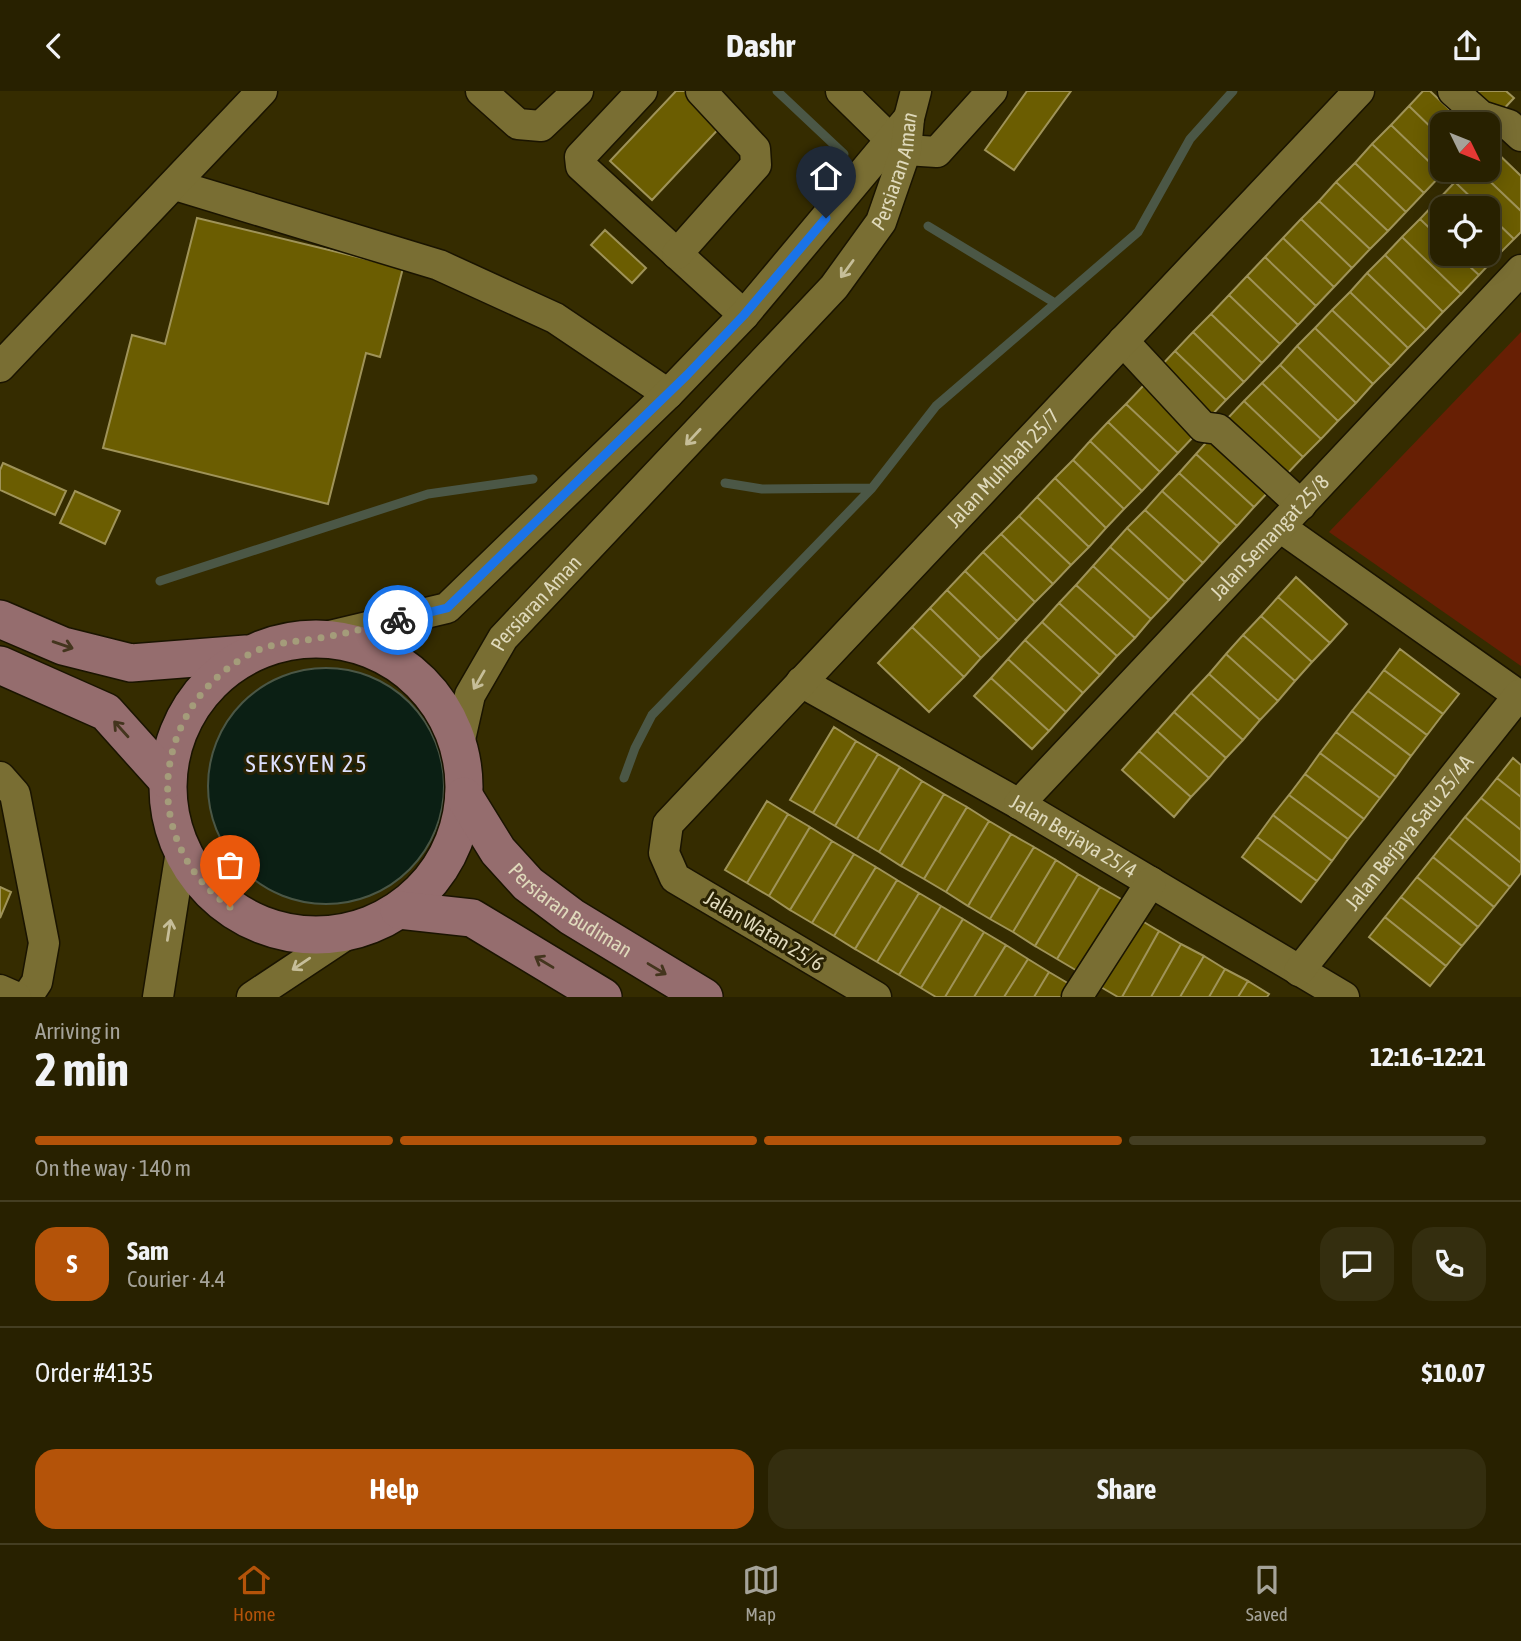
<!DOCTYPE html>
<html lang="en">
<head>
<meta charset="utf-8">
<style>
  :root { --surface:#282100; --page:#342e0f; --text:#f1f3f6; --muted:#a5a399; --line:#443e22; --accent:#b45309 }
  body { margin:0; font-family:"Asap Condensed",sans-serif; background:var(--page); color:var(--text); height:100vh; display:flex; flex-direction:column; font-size:26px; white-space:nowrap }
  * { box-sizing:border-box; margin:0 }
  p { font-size:23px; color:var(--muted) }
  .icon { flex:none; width:38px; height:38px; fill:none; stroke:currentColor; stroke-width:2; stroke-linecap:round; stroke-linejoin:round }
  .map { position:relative; height:906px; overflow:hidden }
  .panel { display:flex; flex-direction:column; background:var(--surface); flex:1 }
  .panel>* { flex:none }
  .needle { width:46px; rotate:133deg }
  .tools { position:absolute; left:1430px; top:21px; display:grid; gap:14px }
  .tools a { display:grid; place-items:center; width:70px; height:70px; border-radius:14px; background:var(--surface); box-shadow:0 4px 18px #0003,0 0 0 2px var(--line); font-size:35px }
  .pin { position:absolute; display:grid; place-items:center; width:60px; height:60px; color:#fff; margin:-72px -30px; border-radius:50% 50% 50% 0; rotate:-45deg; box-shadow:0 0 7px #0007 }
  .pin .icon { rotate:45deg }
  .courier { position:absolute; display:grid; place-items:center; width:70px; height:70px; margin:-35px; border:5px solid #1a73e8; border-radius:50%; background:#fff; color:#222; box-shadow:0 2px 9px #0007 }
  .summary em { font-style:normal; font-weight:700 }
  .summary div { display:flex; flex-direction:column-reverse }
  .summary { display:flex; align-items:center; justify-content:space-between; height:119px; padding:0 35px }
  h1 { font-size:46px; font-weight:700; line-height:52px }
  .bar { display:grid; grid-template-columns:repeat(4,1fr); gap:10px 7px; align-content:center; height:84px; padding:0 35px }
  .bar i { height:9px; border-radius:5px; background:var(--line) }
  .bar .on { background:var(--accent) }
  .bar p { grid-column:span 4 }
  .line { display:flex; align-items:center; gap:18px; padding:0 35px; border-top:2px solid var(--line) }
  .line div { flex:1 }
  .round { display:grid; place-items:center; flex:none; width:74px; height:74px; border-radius:21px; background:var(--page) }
  .cta { display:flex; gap:14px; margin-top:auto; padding:14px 35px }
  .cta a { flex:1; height:80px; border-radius:21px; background:var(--accent); color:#fff; font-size:28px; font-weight:700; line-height:80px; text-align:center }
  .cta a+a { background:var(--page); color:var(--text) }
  header { display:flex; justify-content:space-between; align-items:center; height:91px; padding:0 35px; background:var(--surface); font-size:32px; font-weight:700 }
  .tabs { display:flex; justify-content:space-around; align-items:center; height:98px; border-top:2px solid var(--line); background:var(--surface); font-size:19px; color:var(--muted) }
  .tabs a { display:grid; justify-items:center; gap:4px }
  .tabs .on { color:var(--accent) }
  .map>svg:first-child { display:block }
  .green { fill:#671f04 }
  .water { fill:#0b1f14; stroke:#4b5746; stroke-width:2 }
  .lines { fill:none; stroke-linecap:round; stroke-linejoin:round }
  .stream { stroke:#4b5746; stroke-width:9 }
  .building { fill:#6b5d01; stroke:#9f9358; stroke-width:2 }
  .minor-casing { stroke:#1a1400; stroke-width:33 }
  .major-casing { stroke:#1a1400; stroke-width:40 }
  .minor { stroke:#796e33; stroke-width:30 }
  .major { stroke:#956d6e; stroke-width:37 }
  .oneway { stroke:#c6be99 }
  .oneway2 { stroke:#44351e }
  .done { stroke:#a49c7a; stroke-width:7; stroke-dasharray:0 12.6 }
  .route { stroke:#1a73e8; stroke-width:9 }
  .labels { text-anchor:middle; stroke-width:6; stroke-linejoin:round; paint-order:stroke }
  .street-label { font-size:21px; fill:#dfd9bb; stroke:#292203 }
  .quarter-label { font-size:24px; letter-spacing:2px; fill:#dbdffd; stroke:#292203 }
</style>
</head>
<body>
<header><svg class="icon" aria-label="back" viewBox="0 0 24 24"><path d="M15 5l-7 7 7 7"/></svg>Dashr<svg class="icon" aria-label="share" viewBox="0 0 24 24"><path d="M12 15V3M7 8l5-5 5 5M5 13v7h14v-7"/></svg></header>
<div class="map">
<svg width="1521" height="906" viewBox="0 0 1521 906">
  <rect width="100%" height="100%" fill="#352c00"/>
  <path class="green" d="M 1521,241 L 1521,575 L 1329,441 Z"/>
  <path class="water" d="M208 695a118 118 0 1 1 236 0a118 118 0 1 1-236 0Z"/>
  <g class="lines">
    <path class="stream" d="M 777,0 L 844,63
      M 928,135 L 1055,212
      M 725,392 L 762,398 L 872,397
      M 160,490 L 428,403 L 533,388
      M 624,687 L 635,657 L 652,624 L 872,397 L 936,315 L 1138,141 L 1190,48 L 1233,0"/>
  </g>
  <path class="building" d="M 676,0 L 690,0 L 724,32 L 652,109 L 610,70 Z
    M 1027,0 L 1071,0 L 1014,79 L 985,59 Z
    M 1423,0 L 1430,0 L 1465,33 L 1442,33 L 1442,47 L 1409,15 Z
    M 1470,0 L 1506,0 L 1514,7 L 1497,25 Z
    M 1409,15 L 1442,47 L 1442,79 L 1446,79 L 1442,83 L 1391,34 Z
    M 1391,34 L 1442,83 L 1424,102 L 1372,53 Z
    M 1372,53 L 1424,102 L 1406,121 L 1355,72 Z
    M 1490,55 L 1521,85 L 1521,120 L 1478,79 L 1488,79 L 1488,58 Z
    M 1355,72 L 1406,121 L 1388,140 L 1336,91 Z
    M 1467,79 L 1478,79 L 1521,120 L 1521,141 L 1514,148 L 1488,123 L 1488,117 L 1482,117 L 1455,91 Z
    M 1336,91 L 1388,140 L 1370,158 L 1319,110 Z
    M 1455,91 L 1482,117 L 1445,117 L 1437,110 Z
    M 1319,110 L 1370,158 L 1352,177 L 1301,128 Z
    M 1437,110 L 1445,117 L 1442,117 L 1442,149 L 1420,128 Z
    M 1488,123 L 1514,148 L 1496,166 L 1488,158 Z
    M 197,127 L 403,177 L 380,266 L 366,262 L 328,413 L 103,357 L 132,244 L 165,253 Z
    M 1301,128 L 1352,177 L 1334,196 L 1283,147 Z
    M 1420,128 L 1442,149 L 1442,163 L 1456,163 L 1479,184 L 1461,203 L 1402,146 Z
    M 605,139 L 646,177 L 632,192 L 591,154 Z
    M 1402,146 L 1461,203 L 1443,221 L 1385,164 Z
    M 1283,147 L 1334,196 L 1316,215 L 1265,166 Z
    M 1488,158 L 1496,166 L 1479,184 L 1456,163 L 1488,163 Z
    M 1385,164 L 1443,221 L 1426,239 L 1367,182 Z
    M 1265,166 L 1316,215 L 1298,234 L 1247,185 Z
    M 1367,182 L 1426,239 L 1408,257 L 1350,201 Z
    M 1247,185 L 1298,234 L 1280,253 L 1229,204 Z
    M 1350,201 L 1408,257 L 1391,275 L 1332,219 Z
    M 1229,204 L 1280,253 L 1262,272 L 1211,223 Z
    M 1332,219 L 1391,275 L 1373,293 L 1315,237 Z
    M 1211,223 L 1262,272 L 1244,291 L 1193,241 Z
    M 1315,237 L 1373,293 L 1356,312 L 1297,255 Z
    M 1193,241 L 1244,291 L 1226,309 L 1175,260 Z
    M 1297,255 L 1356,312 L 1338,330 L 1280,274 Z
    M 1175,260 L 1226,309 L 1208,328 L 1157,279 Z
    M 1280,274 L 1338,330 L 1321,348 L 1262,292 Z
    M 1262,292 L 1321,348 L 1303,366 L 1244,310 Z
    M 1144,294 L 1195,344 L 1178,362 L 1126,313 Z
    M 1244,310 L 1303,366 L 1285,385 L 1227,328 Z
    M 1126,313 L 1178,362 L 1160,381 L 1108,331 Z
    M 1108,331 L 1160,381 L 1142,400 L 1090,350 Z
    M 1213,344 L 1271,398 L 1254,416 L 1196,363 Z
    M 1090,350 L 1142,400 L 1124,418 L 1073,369 Z
    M 1196,363 L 1254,416 L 1237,435 L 1179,382 Z
    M 1073,369 L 1124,418 L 1106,437 L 1055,387 Z
    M 3,372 L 66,400 L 55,424 L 0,399 L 0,379 Z
    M 1179,382 L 1237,435 L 1220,453 L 1162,400 Z
    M 1055,387 L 1106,437 L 1089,456 L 1037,406 Z
    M 75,400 L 120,420 L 105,453 L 60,432 Z
    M 1162,400 L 1220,453 L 1203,472 L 1145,419 Z
    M 1037,406 L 1089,456 L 1071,474 L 1019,425 Z
    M 1145,419 L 1203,472 L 1185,491 L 1127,437 Z
    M 1019,425 L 1071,474 L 1053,493 L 1001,443 Z
    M 1127,437 L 1185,491 L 1169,509 L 1110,456 Z
    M 1001,443 L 1053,493 L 1035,511 L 983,461 Z
    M 1110,456 L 1169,509 L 1151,528 L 1093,475 Z
    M 983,461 L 1035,511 L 1017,530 L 965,480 Z
    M 1093,475 L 1151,528 L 1135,547 L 1076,494 Z
    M 965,480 L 1017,530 L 999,549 L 947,499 Z
    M 1296,486 L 1347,533 L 1330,552 L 1278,506 Z
    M 1076,494 L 1135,547 L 1117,565 L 1059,512 Z
    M 947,499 L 999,549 L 981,567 L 930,517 Z
    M 1278,506 L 1330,552 L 1312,571 L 1261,525 Z
    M 1059,512 L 1117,565 L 1100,584 L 1042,531 Z
    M 930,517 L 981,567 L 964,586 L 912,536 Z
    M 1261,525 L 1312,571 L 1295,590 L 1243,544 Z
    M 1042,531 L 1100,584 L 1083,602 L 1025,549 Z
    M 912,536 L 964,586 L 929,621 L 878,572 Z
    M 1243,544 L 1295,590 L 1278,610 L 1226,563 Z
    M 1025,549 L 1083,602 L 1066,621 L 1008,568 Z
    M 1400,558 L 1459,603 L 1443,623 L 1384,579 Z
    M 1226,563 L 1278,610 L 1260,629 L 1209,583 Z
    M 1008,568 L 1066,621 L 1049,640 L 991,587 Z
    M 1384,579 L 1443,623 L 1427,644 L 1368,600 Z
    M 1209,583 L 1260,629 L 1243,649 L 1191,602 Z
    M 991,587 L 1049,640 L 1032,658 L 974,605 Z
    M 1368,600 L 1427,644 L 1411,665 L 1352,620 Z
    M 1191,602 L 1243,649 L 1226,667 L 1174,621 Z
    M 1352,620 L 1411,665 L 1396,686 L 1336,641 Z
    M 1174,621 L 1226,667 L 1209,687 L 1157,640 Z
    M 834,636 L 856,650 L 813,722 L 790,709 Z
    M 1157,640 L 1209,687 L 1191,706 L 1139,660 Z
    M 1336,641 L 1396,686 L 1380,707 L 1320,662 Z
    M 856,650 L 878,663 L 835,735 L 813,722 Z
    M 1139,660 L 1191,706 L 1174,726 L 1122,679 Z
    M 1320,662 L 1380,707 L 1364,728 L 1305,683 Z
    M 878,663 L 900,676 L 857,748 L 835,735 Z
    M 1513,667 L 1521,674 L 1521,706 L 1497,687 Z
    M 900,676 L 922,690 L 879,761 L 857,748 Z
    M 1305,683 L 1364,728 L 1348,748 L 1289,704 Z
    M 1497,687 L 1521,706 L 1521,739 L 1481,707 Z
    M 922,690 L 944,703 L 901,775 L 879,761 Z
    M 944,703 L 967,716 L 924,788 L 901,775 Z
    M 1289,704 L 1348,748 L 1332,770 L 1273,724 Z
    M 1481,707 L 1521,739 L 1521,772 L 1465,726 Z
    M 767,710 L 788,723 L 747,792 L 725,779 Z
    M 967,716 L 989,730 L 946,801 L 924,788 Z
    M 788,723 L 810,736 L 769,805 L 747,792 Z
    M 1273,724 L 1332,770 L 1317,790 L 1257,746 Z
    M 1465,726 L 1521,772 L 1521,782 L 1510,796 L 1449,746 Z
    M 989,730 L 1011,743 L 968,815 L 946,801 Z
    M 810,736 L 832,750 L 790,819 L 769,805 Z
    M 1011,743 L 1034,756 L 990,828 L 968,815 Z
    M 1257,746 L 1317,790 L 1301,811 L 1242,766 Z
    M 1449,746 L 1510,796 L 1494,816 L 1433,766 Z
    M 832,750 L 854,763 L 812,832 L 790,819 Z
    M 1034,756 L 1056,769 L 1013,841 L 990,828 Z
    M 854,763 L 876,776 L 834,845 L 812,832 Z
    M 1433,766 L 1494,816 L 1478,836 L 1417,786 Z
    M 1056,769 L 1078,783 L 1035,855 L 1013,841 Z
    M 876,776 L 897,789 L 855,858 L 834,845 Z
    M 1078,783 L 1100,796 L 1057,868 L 1035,855 Z
    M 1417,786 L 1478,836 L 1462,855 L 1401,806 Z
    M 897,789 L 919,802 L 877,871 L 855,858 Z
    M 0,796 L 11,801 L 0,827 Z
    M 1100,796 L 1123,809 L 1079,881 L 1057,868 Z
    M 919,802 L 941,815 L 899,884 L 877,871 Z
    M 1401,806 L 1462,855 L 1446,875 L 1385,826 Z
    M 941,815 L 963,828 L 921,897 L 899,884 Z
    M 1385,826 L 1446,875 L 1430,895 L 1369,846 Z
    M 1137,827 L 1159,840 L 1122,906 L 1118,906 L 1099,895 Z
    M 963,828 L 984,841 L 945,906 L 936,906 L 921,897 Z
    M 1159,840 L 1181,853 L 1151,906 L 1122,906 Z
    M 984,841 L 1006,854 L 974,906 L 945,906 Z
    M 1181,853 L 1204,865 L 1180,906 L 1151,906 Z
    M 1006,854 L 1028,868 L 1004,906 L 974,906 Z
    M 1204,865 L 1225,878 L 1209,906 L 1180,906 Z
    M 1028,868 L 1049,881 L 1034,906 L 1004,906 Z
    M 1225,878 L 1248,890 L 1238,906 L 1209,906 Z
    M 1049,881 L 1071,894 L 1064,906 L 1034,906 Z
    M 1248,890 L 1269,903 L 1267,906 L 1238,906 Z"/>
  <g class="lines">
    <g class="minor-casing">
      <g id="minor">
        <path d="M 481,0 L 518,33 L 541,35 L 578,0"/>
        <path d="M 642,0 L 580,66 L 581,75 L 744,224"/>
        <path d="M 841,0 L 891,49 L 906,59 L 937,61 L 992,0"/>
        <path d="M 1453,0 L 1481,25 L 1509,34 L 1521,45"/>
        <path d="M 175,94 L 439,174 L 555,227 L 668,303"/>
        <path d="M 677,163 L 756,74 L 755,58 L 701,0"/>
        <path d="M 1123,250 L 1203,336 L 1218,338 L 1301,414"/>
        <path d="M 0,276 L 262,0"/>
        <path d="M 1280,436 L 1521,606"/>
        <path d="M 321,547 L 447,517 L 668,303 L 744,224 L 909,27"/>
        <path id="s1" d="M 801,591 L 1019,713 L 1344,906"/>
        <path id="s2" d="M 459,653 L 470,604 L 503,547 L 834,196 L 881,131 L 906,59 L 909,27 L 916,0"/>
        <path d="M 0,686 L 15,703 L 44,852 L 37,891 L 27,906"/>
        <path id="s3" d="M 1019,713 L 1521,179"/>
        <path id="s4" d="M 1299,880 L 1519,604"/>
        <path d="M 0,899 L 16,906"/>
        <path d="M 158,906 L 181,760"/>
        <path d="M 252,906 L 350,841"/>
        <path id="s5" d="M 876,906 L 675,787 L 664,762 L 668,733 L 1359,0"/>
        <path d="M 1077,906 L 1151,791"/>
      </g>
    </g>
    <g class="major-casing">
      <g id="major">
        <path d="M 0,528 L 63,555 L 131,572 L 246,563"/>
        <circle cx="316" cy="696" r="148"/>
        <path d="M 0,574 L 106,621 L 167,689"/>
        <path id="s6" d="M 464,705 L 498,760 L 528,793 L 572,826 L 704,906"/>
        <path d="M 399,819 L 472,827 L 603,906"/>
      </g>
    </g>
    <use href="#minor" class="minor"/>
    <use href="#major" class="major"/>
  </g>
  <defs><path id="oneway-shaft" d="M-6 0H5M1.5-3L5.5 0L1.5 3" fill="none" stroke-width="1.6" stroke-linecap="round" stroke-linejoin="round" transform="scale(1.75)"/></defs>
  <g class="oneway">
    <use href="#oneway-shaft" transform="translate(847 178) rotate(126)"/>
    <use href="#oneway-shaft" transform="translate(693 346) rotate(133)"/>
    <use href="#oneway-shaft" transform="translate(479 589) rotate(120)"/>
    <use href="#oneway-shaft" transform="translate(169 839) rotate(-81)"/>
    <use href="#oneway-shaft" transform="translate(301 873) rotate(146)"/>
  </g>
  <g class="oneway2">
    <use href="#oneway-shaft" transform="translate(63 554) rotate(19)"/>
    <use href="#oneway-shaft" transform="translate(121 638) rotate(-132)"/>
    <use href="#oneway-shaft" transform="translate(544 871) rotate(-149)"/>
    <use href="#oneway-shaft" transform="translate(657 878) rotate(31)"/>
  </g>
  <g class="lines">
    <path class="done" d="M 230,816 C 138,751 151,618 248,564 C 271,551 295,551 320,547 C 346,543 372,535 398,529"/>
    <path class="route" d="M 398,529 L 447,517 L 687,284 L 744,224 L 826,127"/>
  </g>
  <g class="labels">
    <g class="street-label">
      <text dy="7" stroke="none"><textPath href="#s2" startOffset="732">Persiaran Aman</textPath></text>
      <text dy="7" stroke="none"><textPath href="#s5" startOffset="779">Jalan Muhibah 25/7</textPath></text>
      <text dy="7" stroke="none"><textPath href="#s3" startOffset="366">Jalan Semangat 25/8</textPath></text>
      <text dy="7" stroke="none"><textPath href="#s2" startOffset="164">Persiaran Aman</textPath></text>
      <text dy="7" stroke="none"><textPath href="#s4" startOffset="177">Jalan Berjaya Satu 25/4A</textPath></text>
      <text dy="7" stroke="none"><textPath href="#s1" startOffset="313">Jalan Berjaya 25/4</textPath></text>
      <text dy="7" stroke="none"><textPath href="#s6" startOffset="159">Persiaran Budiman</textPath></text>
      <text transform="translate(764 840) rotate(31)" y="7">Jalan Watan 25/6</text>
    </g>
    <g class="quarter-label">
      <text x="307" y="681">SEKSYEN 25</text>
    </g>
  </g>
</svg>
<div class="tools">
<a><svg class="needle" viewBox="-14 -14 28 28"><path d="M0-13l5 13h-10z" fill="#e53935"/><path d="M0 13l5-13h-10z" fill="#a5a399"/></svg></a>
<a><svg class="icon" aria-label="locate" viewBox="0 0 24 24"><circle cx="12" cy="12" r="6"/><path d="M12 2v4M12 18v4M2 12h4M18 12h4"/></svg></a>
</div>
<div class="pin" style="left:230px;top:816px;background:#ea580c"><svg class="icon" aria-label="bag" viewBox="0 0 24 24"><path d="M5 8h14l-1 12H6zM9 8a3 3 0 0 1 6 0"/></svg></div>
<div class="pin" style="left:826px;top:127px;background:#1f2937"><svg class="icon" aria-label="home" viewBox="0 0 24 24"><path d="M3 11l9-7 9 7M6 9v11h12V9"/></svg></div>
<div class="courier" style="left:398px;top:529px"><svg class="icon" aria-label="bike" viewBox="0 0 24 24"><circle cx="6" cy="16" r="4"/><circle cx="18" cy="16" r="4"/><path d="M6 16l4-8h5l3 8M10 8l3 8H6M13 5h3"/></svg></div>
</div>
<section class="panel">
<div class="summary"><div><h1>2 min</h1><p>Arriving in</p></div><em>12:16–12:21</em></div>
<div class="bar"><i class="on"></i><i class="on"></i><i class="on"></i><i></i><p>On the way · 140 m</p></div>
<div class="line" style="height:126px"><b class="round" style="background:var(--accent);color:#fff">S</b><div><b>Sam</b><p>Courier · 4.4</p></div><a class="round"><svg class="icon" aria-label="chat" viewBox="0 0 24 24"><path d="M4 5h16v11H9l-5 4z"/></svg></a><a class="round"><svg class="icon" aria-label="phone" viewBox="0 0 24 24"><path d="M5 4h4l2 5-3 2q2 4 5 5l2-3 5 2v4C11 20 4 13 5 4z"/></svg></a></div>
<div class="line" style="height:91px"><div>Order #4135</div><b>$10.07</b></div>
<div class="cta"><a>Help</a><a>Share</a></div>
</section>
<nav class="tabs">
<a class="on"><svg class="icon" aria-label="home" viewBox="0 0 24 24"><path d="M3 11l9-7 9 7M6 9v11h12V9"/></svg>Home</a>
<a><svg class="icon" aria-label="map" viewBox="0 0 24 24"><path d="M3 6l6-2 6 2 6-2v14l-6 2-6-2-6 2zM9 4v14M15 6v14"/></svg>Map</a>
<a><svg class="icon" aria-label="saved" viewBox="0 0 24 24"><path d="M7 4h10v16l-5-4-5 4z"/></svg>Saved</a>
</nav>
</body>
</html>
